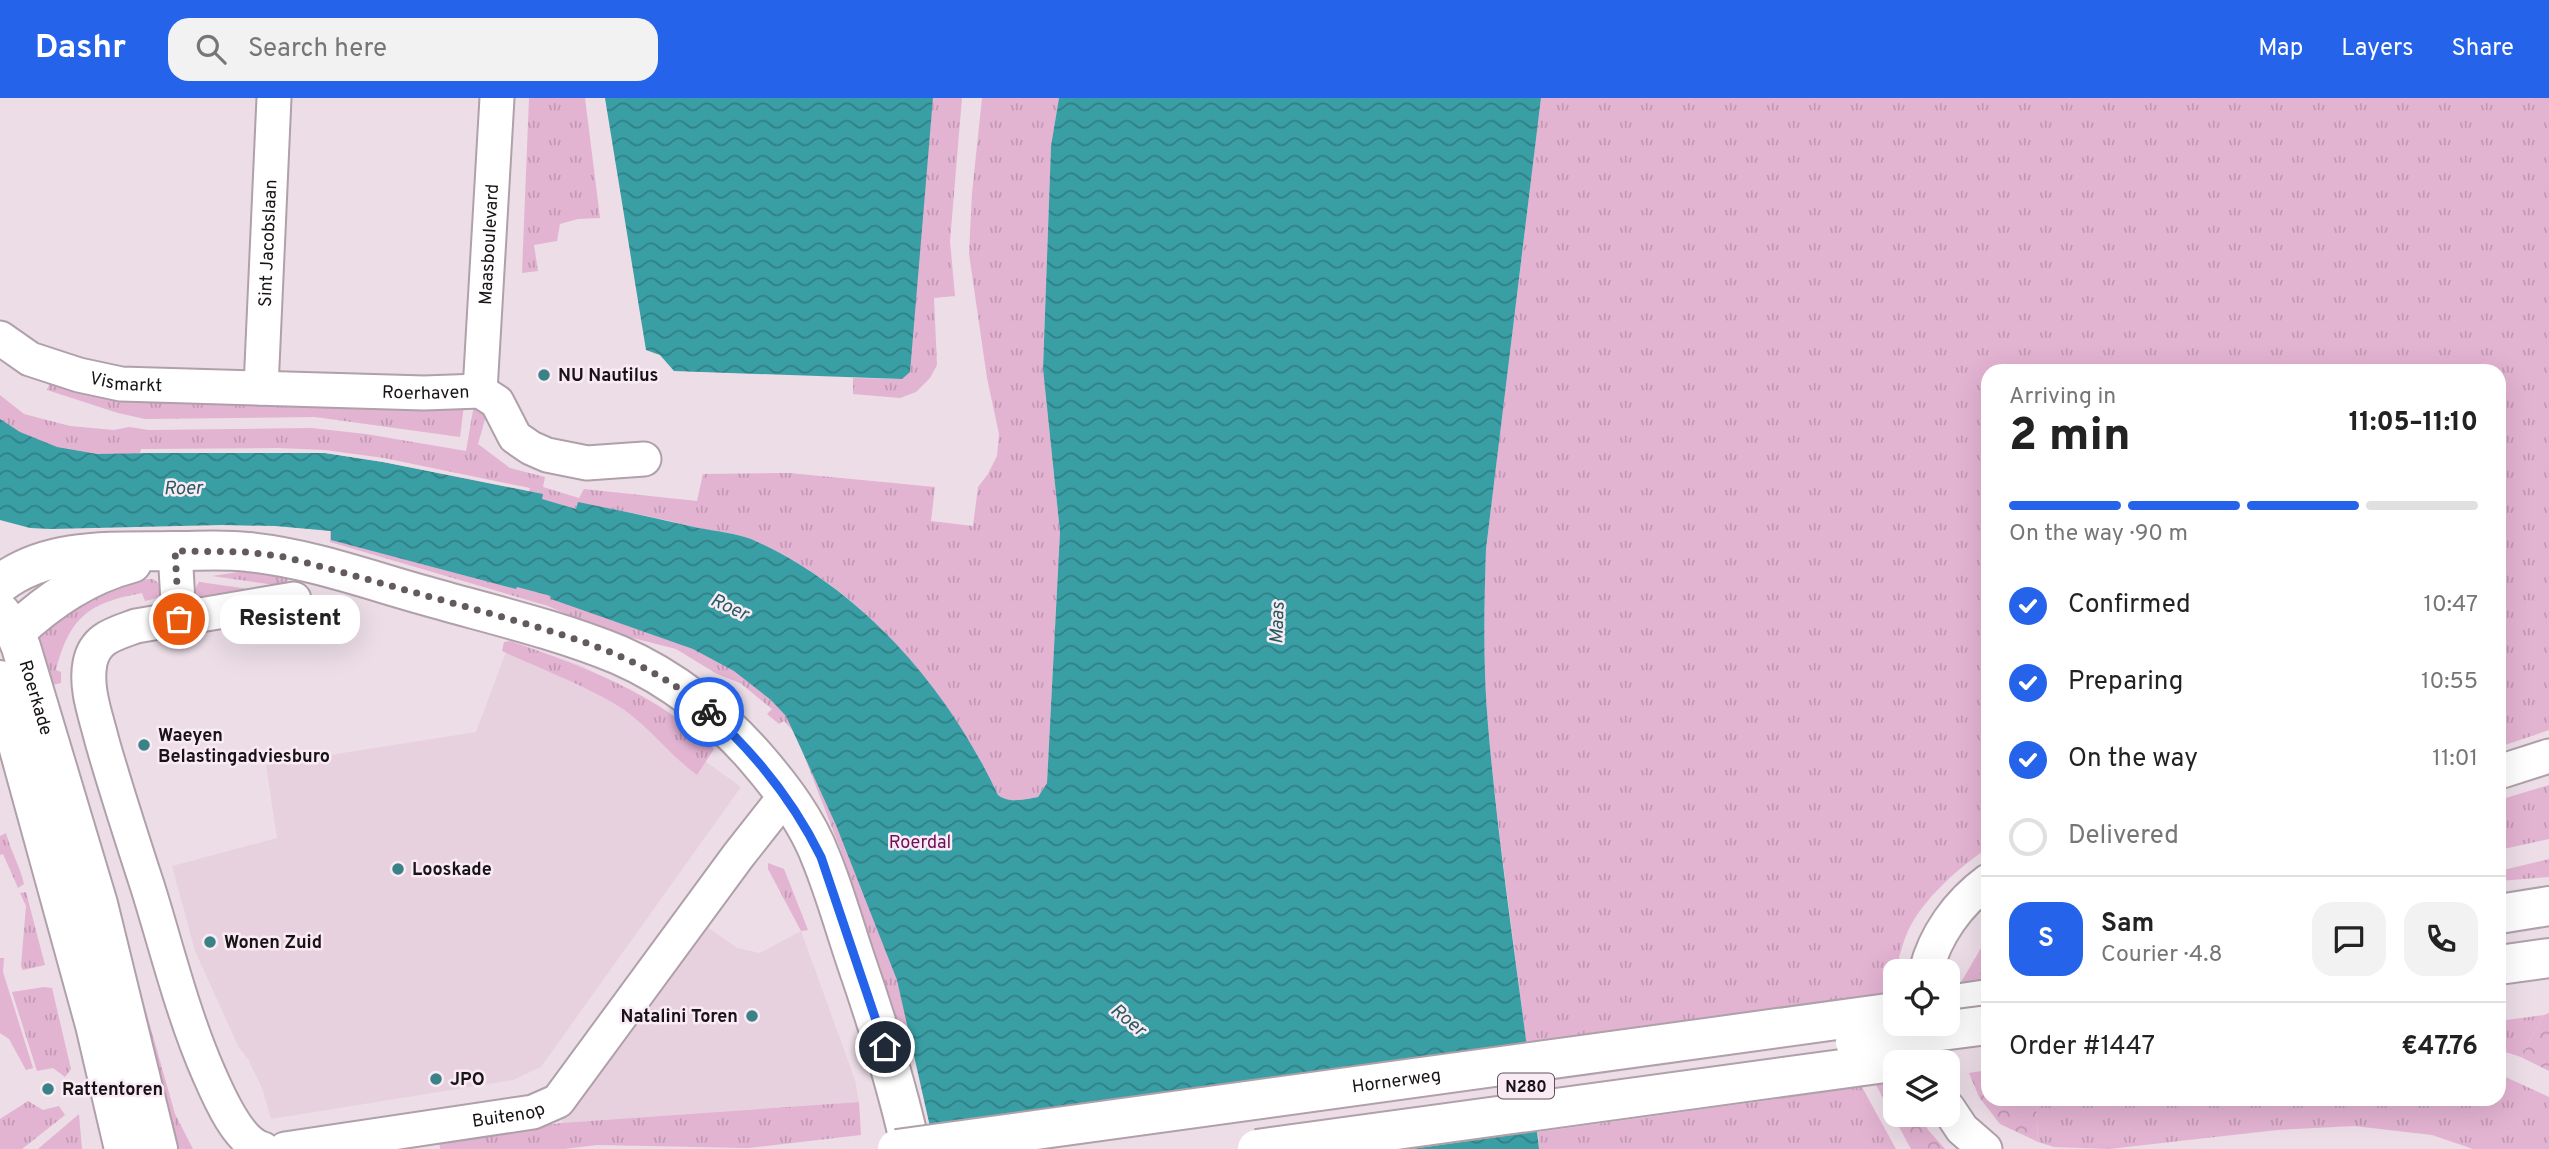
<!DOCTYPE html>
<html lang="en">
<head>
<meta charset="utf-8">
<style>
  :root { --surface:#fff; --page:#f2f2f2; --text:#222; --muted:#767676; --line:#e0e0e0; --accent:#2563eb }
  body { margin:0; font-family:Overpass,sans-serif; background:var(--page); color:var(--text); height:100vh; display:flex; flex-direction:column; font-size:26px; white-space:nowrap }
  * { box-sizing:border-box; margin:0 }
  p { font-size:23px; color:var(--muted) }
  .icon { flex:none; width:38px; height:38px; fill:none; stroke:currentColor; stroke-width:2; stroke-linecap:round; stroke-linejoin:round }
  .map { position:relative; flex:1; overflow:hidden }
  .details { position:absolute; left:1981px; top:266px; width:525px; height:742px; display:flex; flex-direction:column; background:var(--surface); border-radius:21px; box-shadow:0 7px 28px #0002 }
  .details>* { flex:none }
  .controls { position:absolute; left:1883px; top:861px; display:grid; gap:14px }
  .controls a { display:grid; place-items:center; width:77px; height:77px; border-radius:14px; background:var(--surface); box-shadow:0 7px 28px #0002; font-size:35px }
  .pin { position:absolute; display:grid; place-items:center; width:60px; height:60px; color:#fff; margin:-30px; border:4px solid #fff; border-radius:50%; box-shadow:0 2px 7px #0007 }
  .courier { position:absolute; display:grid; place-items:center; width:70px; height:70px; margin:-35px; border:5px solid #2563eb; border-radius:50%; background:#fff; color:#222; box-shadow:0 2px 9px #0007 }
  .bubble { position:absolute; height:49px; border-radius:21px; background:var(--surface); box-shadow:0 7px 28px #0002; font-size:23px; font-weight:800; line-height:49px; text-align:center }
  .head em { font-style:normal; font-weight:800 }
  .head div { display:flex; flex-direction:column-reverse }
  .head { display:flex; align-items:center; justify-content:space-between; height:119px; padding:0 28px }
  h1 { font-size:46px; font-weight:800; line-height:52px }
  .bar { display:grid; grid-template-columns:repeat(4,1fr); gap:10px 7px; align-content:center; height:84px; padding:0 28px }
  .bar i { height:9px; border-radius:5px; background:var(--line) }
  .bar .selected { background:var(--accent) }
  .bar p { grid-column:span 4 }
  .line { display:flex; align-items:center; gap:18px; padding:0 28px; border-top:2px solid var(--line) }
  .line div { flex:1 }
  .round { display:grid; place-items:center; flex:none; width:74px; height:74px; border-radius:21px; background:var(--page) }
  ol { padding:0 28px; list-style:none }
  li { display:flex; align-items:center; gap:21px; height:77px }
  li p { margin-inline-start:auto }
  li .icon { padding:7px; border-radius:50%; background:var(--accent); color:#fff; stroke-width:4 }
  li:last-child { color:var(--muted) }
  li i { width:38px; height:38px; border:4px solid var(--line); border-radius:50% }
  header { display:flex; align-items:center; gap:42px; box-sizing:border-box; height:98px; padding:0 35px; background:var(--accent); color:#fff }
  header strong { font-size:33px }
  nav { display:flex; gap:38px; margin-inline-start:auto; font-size:24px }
  .search { width:490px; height:63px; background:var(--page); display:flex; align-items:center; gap:18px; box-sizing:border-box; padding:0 24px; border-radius:21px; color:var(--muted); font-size:26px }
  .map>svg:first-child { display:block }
  .built { fill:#e8d1df }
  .grass { fill:url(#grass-tufts) }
  .forest { fill:url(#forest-crowns) }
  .garden { fill:#e3b3d2 }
  .water { fill:url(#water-waves) }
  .pier { fill:#ecdde7 }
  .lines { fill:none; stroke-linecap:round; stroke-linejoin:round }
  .minor-casing { stroke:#afa0a9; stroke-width:37 }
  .major-casing { stroke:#afa0a9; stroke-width:42 }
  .minor { stroke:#fff; stroke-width:33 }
  .major { stroke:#fff; stroke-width:38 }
  .major-bridge-casing { stroke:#afa0a9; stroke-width:42; stroke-linecap:butt }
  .major-bridge { stroke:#fff; stroke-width:38 }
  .done { stroke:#625a5f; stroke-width:7; stroke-dasharray:0 12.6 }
  .route { stroke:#2563eb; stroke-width:9 }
  .poi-dot { fill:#3a8288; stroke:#faeaf4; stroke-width:2.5 }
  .labels { text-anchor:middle; stroke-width:5; stroke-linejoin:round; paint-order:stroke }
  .shield { fill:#faeaf4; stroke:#5c5459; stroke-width:2 }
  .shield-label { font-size:16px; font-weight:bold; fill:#181316 }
  .street-label { font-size:18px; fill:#181316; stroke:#faeaf4 }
  .poi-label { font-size:18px; font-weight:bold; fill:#181316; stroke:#faeaf4; text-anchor:start }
  .park-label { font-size:18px; fill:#6c1258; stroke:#faeaf4 }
  .water-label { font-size:19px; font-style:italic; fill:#255c60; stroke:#faeaf4 }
</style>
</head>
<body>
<header>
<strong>Dashr</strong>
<div class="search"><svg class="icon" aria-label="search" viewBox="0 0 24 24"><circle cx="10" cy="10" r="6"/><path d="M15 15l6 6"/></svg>Search here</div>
<nav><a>Map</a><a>Layers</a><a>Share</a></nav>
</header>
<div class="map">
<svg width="2549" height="1051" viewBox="0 0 2549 1051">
  <defs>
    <pattern id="grass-tufts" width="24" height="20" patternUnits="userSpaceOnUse" patternTransform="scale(1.75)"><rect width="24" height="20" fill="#e3b3d2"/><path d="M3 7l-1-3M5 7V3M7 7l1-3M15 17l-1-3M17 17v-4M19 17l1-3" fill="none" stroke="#c299b4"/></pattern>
    <pattern id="forest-crowns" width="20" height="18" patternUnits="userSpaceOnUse" patternTransform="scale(1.75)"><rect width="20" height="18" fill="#e3b3d2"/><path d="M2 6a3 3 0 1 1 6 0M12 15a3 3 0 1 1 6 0" fill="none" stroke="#c299b4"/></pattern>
    <pattern id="water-waves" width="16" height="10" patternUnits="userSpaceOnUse" patternTransform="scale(1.75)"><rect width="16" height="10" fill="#3a9ea5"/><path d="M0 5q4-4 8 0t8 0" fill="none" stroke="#308085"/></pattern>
  </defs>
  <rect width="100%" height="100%" fill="#ecdde7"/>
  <path class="built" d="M 510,543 L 580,567 L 650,603 L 696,634 L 714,651 L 705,663 L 741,689 L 541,969 L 513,982 L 271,1021 L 262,990 L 248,961 L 239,950 L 195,853 L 172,768 L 277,740 L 266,667 L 476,634 Z
    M 703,826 L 737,850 L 760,855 L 801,833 L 855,982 L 859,1004 L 561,1025 Z"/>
  <path class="grass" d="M 529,0 L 585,0 L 600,120 L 578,121 L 560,126 L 557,143 L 534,147 L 538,173 L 522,175 Z
    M 933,0 L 962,0 L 950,143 L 955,198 L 934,200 L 937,267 L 930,280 L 916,294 L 900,300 L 853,296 L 853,280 L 902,281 L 923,108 Z
    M 982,0 L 1059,0 L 1051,48 L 1043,271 L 1060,434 L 1047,685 L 1038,699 C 1025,701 1008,706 998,697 C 949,593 859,485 750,441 C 736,435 718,434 703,431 C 673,424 644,416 614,412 L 816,501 L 911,942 L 903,944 L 841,770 L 846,768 L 843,758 L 793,629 L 791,627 L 794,634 L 784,623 L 779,626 L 767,616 L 772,611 L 740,585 L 717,576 L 676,551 L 633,540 L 631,544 L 548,508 L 330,444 L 330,433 L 294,428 L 0,422 L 0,297 L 24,316 L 70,328 L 114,332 L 129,329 L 149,332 L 311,330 L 366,336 L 466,353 L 474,307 L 483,312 L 486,318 L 478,346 L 510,370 L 545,379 L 543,389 L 579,400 L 584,391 L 697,403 L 703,376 L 789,375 L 935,389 L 931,423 L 973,428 L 978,389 L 988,376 L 997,358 L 999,336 L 987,280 L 969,156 L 972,95 Z
    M 1541,0 L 2549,0 L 2549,632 L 2499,649 L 2499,273 L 1988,273 L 1988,750 C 1960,768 1922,802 1908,833 C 1899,853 1896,874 1891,896 L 1526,946 C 1514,840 1497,734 1488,627 C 1483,569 1484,510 1486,451 Z
    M 52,280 L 225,300 L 446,312 L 464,307 L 460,339 L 315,319 L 145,321 L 118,315 L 47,292 Z
    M 245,473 L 275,473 L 292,477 L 283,488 L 212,478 Z
    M 153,481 L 166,491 L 164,500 L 159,508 L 157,500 L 145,503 L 142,495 C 88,505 70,519 56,572 L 61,574 L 61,585 L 44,589 L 36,563 L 39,534 L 109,483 Z
    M 199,484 L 277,495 L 196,501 L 193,494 Z
    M 510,543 C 583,568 658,596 714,651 L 697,677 C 668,656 647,625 615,606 C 579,585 539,570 502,553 L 504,544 Z
    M 72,651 L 175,1016 L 193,1051 L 169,1051 L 66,652 Z
    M 2549,687 L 2549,741 L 2499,752 L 2499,702 Z
    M 6,735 C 11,754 20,768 24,786 L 18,790 L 3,756 L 0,757 L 0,738 Z
    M 2549,761 L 2549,779 L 2499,783 L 2499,773 Z
    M 768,765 L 784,771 L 808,832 L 801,833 L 768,771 Z
    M 26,794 L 45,867 L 23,872 L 21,868 L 26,808 L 20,795 Z
    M 44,889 L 52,890 L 71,971 L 65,979 L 53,970 L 37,973 L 12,894 Z
    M 2544,917 L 2521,959 L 2499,952 L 2499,923 Z
    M 2499,976 L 2549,999 L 2549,1051 L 2473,1051 L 2432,1037 L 2354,1028 L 2277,1032 L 2109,1051 L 2054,1049 L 2038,1044 L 2036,1001 L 2499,1001 Z
    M 1862,989 L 1896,1051 L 1539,1051 L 1538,1034 Z
    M 28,1003 L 43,1012 L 59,1008 L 65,1017 L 22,1051 L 0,1051 L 0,1021 Z
    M 859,1004 L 861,1037 L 748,1050 L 597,1047 L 564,1051 L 440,1051 L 439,1042 L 561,1025 Z
    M 79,1016 L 82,1051 L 38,1051 Z"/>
  <path class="forest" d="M 1988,838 L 1988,883 L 1960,886 Z
    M 2549,915 L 2549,973 L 2521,959 L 2544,917 Z
    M 1988,972 L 1988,1001 L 2036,1001 L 2038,1044 L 2000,1026 L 1979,999 L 1969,975 Z
    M 1895,985 L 1895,1017 L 1918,1017 L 1929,1033 L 1945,1051 L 1911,1051 L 1876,987 Z"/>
  <path class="garden" d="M 0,860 L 4,860 L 3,874 L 33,970 L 26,972 L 9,941 L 0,935 Z"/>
  <path class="water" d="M 605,0 L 933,0 L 910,274 L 902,281 L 674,273 L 660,257 L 646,252 Z
    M 1059,0 L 1541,0 L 1486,451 C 1484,510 1483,569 1488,627 C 1500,769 1524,910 1539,1051 L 935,1051 L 897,882 L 836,727 L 786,618 L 771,602 L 734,573 L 693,551 L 551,501 L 551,498 L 517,489 L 516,491 L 331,442 L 331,433 L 275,428 L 222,427 L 51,431 L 30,430 L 0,422 L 0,321 L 20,334 L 57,349 L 97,356 L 278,353 L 325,355 L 383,364 L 543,396 L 542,401 L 576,411 L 578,404 C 618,412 659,421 699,430 C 715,433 735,435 751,441 C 861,489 948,590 998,697 C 1009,706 1025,701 1038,699 L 1047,685 L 1060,434 L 1043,271 L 1051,48 Z"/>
  <path class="pier" d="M 278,350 L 325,352 L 384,360 L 530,390 L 529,393 L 383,364 L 325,355 L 140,355 L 141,351 Z
    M 1530,945 L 1541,1033 L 1411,1051 L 932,1051 Z"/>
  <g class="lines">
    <g class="minor-casing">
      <g id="minor">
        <path id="s1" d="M 0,240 L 30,261 L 79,277 L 121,286 L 424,295 L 480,293 L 497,304 L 515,339 L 531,350 L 547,357 L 587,365 L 644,361"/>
        <path id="s2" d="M 261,290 L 274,0"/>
        <path id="s3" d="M 480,293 L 497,0"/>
        <path d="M 175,453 L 179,521"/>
        <path d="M 2499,674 L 2549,658"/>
        <path d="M 1926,873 C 1935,837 1958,805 1988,783"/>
        <path d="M 1921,926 L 1927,964"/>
        <path d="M 1948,1010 L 1962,1031 L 1985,1051"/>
        <path d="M 263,1051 C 238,1044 219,999 209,976 C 183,917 167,851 148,790 C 132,741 116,692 102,643 C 96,618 85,591 90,565 C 95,540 114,536 136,528 L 294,501"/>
        <path id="s4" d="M 285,1051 L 533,1014 L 558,1003 L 738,758 L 786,697"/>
      </g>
    </g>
    <g class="major-casing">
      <g id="major">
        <path d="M 0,486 C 49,448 116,454 174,453 C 199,453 224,451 248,454 C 308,460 366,481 423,497 C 489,516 556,531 619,557 C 672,580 720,618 757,661 C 783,691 807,723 821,760 C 835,794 845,831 857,866 C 878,927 897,988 911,1051"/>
        <path id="s5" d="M 0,514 L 15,534 L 21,549 L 98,806 L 158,1051"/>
        <path d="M 15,534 C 50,502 86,477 132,465"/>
        <path d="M 0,582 L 95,927 L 124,1051"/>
        <path d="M 2499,816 L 2549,808"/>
        <path d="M 2499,867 L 2549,860"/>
        <path d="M 1948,907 L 1988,901"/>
      </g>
    </g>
    <use href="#minor" class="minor"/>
    <use href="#major" class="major"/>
    <g class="major-bridge-casing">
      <g id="major-bridge">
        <path d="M 1855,944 L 1988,927"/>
        <path id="s6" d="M 897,1051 L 1895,914"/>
        <path d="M 1257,1051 L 1900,963"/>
      </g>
    </g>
    <use href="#major-bridge" class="major-bridge"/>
  </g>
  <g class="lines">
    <path class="done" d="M 179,521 L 175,453 L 248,454 L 284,459 C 343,474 401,491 460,507 C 546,532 640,552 709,614"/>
    <path class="route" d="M 709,614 C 756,656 793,702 821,759 L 885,949"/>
  </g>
  <g class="poi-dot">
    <circle cx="544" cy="277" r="7"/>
    <circle cx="144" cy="647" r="7"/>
    <circle cx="398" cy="771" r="7"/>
    <circle cx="210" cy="844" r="7"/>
    <circle cx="752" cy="918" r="7"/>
    <circle cx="436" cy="981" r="7"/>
    <circle cx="48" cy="991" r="7"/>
  </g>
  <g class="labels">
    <rect class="shield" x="1498" y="975.5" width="56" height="25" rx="5"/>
    <g class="shield-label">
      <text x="1526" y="994">N280</text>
    </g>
    <g class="street-label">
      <text dy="6" stroke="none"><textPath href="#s2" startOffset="145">Sint Jacobslaan</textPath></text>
      <text dy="6" stroke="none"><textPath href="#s3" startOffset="147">Maasboulevard</textPath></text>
      <text dy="6" stroke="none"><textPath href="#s1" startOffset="136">Vismarkt</textPath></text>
      <text dy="6" stroke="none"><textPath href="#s1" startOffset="436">Roerhaven</textPath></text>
      <text dy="6" stroke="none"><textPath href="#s5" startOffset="94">Roerkade</textPath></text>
      <text dy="6" stroke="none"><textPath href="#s6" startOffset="504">Hornerweg</textPath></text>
      <text dy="6" stroke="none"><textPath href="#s4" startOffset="226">Buitenop</textPath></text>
    </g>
    <g class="poi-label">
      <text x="558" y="283">NU Nautilus</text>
      <text x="158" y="643">Waeyen<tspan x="158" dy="21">Belastingadviesburo</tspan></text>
      <text x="412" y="777">Looskade</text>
      <text x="224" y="850">Wonen Zuid</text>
      <text x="738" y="924" text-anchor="end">Natalini Toren</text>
      <text x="450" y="987">JPO</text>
      <text x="62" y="997">Rattentoren</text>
    </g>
    <g class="park-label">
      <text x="920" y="750">Roerdal</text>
    </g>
    <g class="water-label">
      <text transform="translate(183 389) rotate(-1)" y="7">Roer</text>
      <text transform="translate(730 508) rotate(25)" y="7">Roer</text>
      <text transform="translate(1276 525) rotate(-88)" y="7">Maas</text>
      <text transform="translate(1129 921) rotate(40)" y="7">Roer</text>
    </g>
  </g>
</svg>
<div class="controls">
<a><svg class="icon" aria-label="locate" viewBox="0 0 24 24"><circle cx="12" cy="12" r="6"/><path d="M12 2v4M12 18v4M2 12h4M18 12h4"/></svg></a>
<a><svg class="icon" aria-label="layers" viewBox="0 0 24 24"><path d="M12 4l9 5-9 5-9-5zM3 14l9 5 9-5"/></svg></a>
</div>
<div class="pin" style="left:179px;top:521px;background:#ea580c"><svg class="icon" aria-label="bag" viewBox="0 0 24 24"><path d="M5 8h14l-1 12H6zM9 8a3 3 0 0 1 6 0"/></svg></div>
<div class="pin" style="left:885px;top:949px;background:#1f2937"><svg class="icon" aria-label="home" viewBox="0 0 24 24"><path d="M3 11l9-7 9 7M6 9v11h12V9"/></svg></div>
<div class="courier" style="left:709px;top:614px"><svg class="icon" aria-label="bike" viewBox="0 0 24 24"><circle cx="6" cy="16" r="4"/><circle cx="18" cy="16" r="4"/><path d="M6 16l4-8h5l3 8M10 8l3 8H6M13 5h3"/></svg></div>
<div class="bubble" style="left:220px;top:497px;width:140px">Resistent</div>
<section class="details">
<div class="head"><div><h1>2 min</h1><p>Arriving in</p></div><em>11:05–11:10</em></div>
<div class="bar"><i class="selected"></i><i class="selected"></i><i class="selected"></i><i></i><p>On the way · 90 m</p></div>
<ol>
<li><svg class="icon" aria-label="check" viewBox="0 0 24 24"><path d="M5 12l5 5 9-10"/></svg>Confirmed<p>10:47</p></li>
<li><svg class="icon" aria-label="check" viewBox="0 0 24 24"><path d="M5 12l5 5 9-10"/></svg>Preparing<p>10:55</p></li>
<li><svg class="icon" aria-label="check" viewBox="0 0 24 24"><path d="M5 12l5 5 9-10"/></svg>On the way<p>11:01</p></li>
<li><i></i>Delivered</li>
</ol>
<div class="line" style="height:126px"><b class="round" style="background:var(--accent);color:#fff">S</b><div><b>Sam</b><p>Courier · 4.8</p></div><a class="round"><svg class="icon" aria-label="chat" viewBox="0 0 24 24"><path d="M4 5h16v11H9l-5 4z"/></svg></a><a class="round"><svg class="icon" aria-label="phone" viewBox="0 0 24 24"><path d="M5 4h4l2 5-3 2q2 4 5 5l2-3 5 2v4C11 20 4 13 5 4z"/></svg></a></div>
<div class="line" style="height:91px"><div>Order #1447</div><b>€47.76</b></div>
</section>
</div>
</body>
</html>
